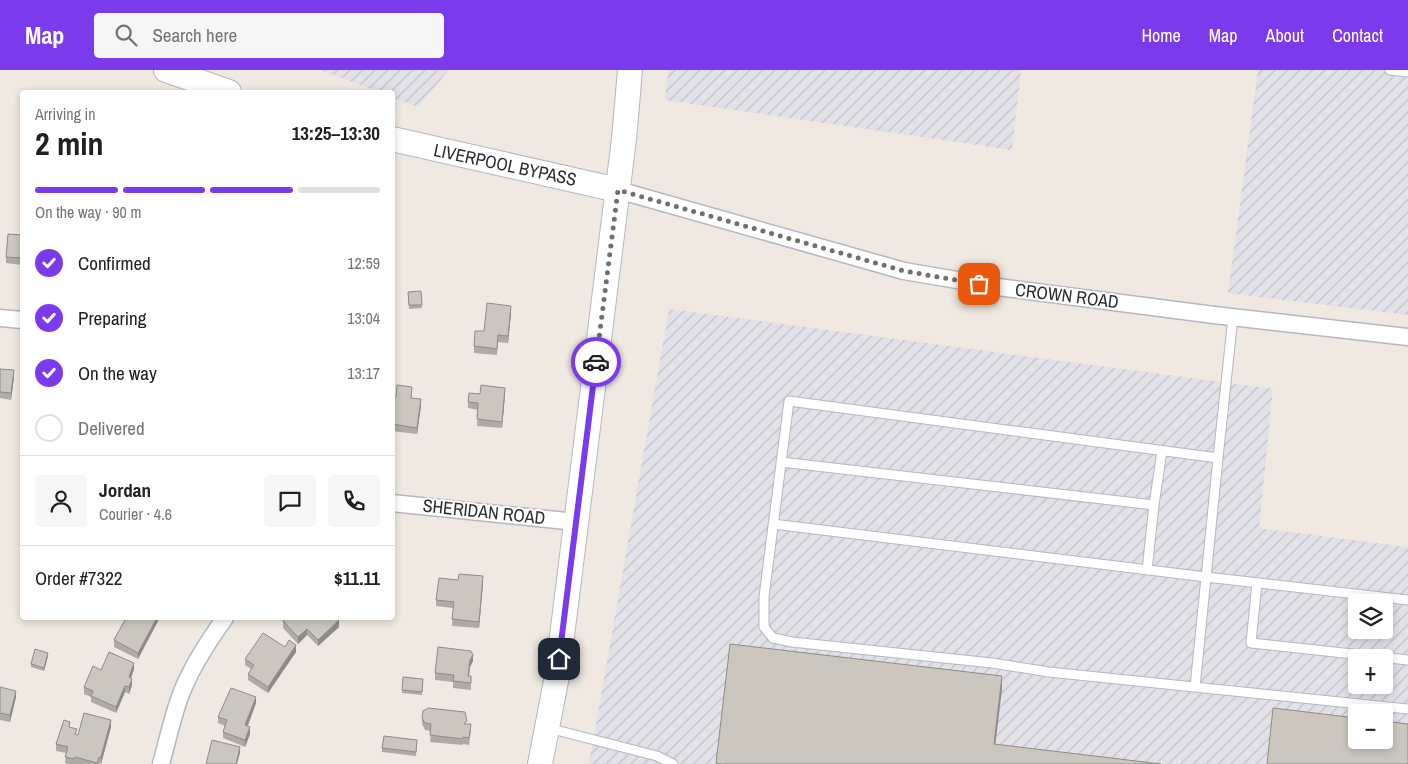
<!DOCTYPE html>
<html lang="en">
<head>
<meta charset="utf-8">
<style>
  :root { --surface:#fff; --page:#f6f6f6; --text:#202124; --muted:#757577; --line:#e0e0e0; --accent:#7c3aed }
  body { margin:0; font-family:"Archivo Narrow",sans-serif; background:var(--page); color:var(--text); height:100vh; display:flex; flex-direction:column; font-size:19px; white-space:nowrap }
  * { box-sizing:border-box; margin:0 }
  p { font-size:16px; color:var(--muted) }
  .icon { flex:none; width:28px; height:28px; fill:none; stroke:currentColor; stroke-width:2; stroke-linecap:round; stroke-linejoin:round }
  .map { position:relative; flex:1; overflow:hidden }
  .sheet { position:absolute; left:20px; top:20px; width:375px; height:530px; display:flex; flex-direction:column; background:var(--surface); border-radius:5px; box-shadow:0 2px 8px #0003 }
  .sheet>* { flex:none }
  .tools { position:absolute; left:1348px; top:524px; display:grid; gap:10px }
  .tools a { display:grid; place-items:center; width:45px; height:45px; border-radius:5px; background:var(--surface); box-shadow:0 2px 8px #0003; font-size:25px }
  .pin { position:absolute; display:grid; place-items:center; width:42px; height:42px; color:#fff; margin:-21px; border-radius:10px; box-shadow:0 2px 8px #0006 }
  .courier { position:absolute; display:grid; place-items:center; width:50px; height:50px; margin:-25px; border:4px solid #7c3aed; border-radius:50%; background:#fff; color:#222; box-shadow:0 1px 6px #0007 }
  .head em { font-style:normal; font-weight:700 }
  .head div { display:flex; flex-direction:column-reverse }
  .head { display:flex; align-items:center; justify-content:space-between; height:85px; padding:0 15px }
  h1 { font-size:32px; font-weight:700; line-height:38px }
  .bar { display:grid; grid-template-columns:repeat(4,1fr); gap:8px 5px; align-content:center; height:60px; padding:0 15px }
  .bar i { height:6px; border-radius:4px; background:var(--line) }
  .bar .active { background:var(--accent) }
  .bar p { grid-column:span 4 }
  .line { display:flex; align-items:center; gap:12px; padding:0 15px; border-top:1px solid var(--line) }
  .line div { flex:1 }
  .round { display:grid; place-items:center; flex:none; width:52px; height:52px; border-radius:5px; background:var(--page) }
  ol { padding:0 15px; list-style:none }
  li { display:flex; align-items:center; gap:15px; height:55px }
  li p { margin-inline-start:auto }
  li .icon { padding:5px; border-radius:50%; background:var(--accent); color:#fff; stroke-width:4 }
  li:last-child { color:var(--muted) }
  li i { width:28px; height:28px; border:2px solid var(--line); border-radius:50% }
  header { display:flex; align-items:center; gap:30px; box-sizing:border-box; height:70px; padding:0 25px; background:var(--accent); color:#fff }
  header strong { font-size:24px }
  nav { display:flex; gap:28px; margin-inline-start:auto; font-size:18px }
  .search { width:350px; height:45px; background:var(--page); display:flex; align-items:center; gap:12px; box-sizing:border-box; padding:0 18px; border-radius:5px; color:var(--muted); font-size:19px }
  .map>svg:first-child { display:block }
  .industrial { fill:url(#industrial-furrows); fill-rule:evenodd }
  .lines { fill:none; stroke-linecap:round; stroke-linejoin:round }
  .lane-casing { stroke:#b4b7c1; stroke-width:11 }
  .street-casing { stroke:#b4b7c1; stroke-width:19 }
  .secondary-casing { stroke:#b4b7c1; stroke-width:26 }
  .lane { stroke:#fff; stroke-width:9 }
  .street { stroke:#fff; stroke-width:16 }
  .secondary { stroke:#fff; stroke-width:24 }
  .wall { fill:#afaba4 }
  .shaded-wall { fill:#8e8b86 }
  .building { fill:#cbc7bf; stroke:#8e8b86 }
  .done { stroke:#726f6d; stroke-width:5; stroke-dasharray:0 9 }
  .route { stroke:#7c3aed; stroke-width:6 }
  .labels { text-anchor:middle; stroke-width:4; stroke-linejoin:round; paint-order:stroke }
  .street-label { font-size:18px; fill:#2e2e2e; stroke:#fff }
</style>
</head>
<body>
<header>
<strong>Map</strong>
<div class="search"><svg class="icon" aria-label="search" viewBox="0 0 24 24"><circle cx="10" cy="10" r="6"/><path d="M15 15l6 6"/></svg>Search here</div>
<nav><a>Home</a><a>Map</a><a>About</a><a>Contact</a></nav>
</header>
<div class="map">
<svg width="1408" height="694" viewBox="0 0 1408 694">
  <defs>
    <pattern id="industrial-furrows" width="10" height="10" patternUnits="userSpaceOnUse" patternTransform="scale(1.25)"><rect width="10" height="10" fill="#e3e1e8"/><path d="M-1 1l2-2M0 10L10 0M9 11l2-2" fill="none" stroke="#c3c1c7"/></pattern>
  </defs>
  <rect width="100%" height="100%" fill="#efe9e1"/>
  <path class="industrial" d="M 320,0 L 449,0 L 418,37 L 393,28 L 392,22 L 379,22 Z
    M 668,0 L 1021,0 L 1012,80 L 665,30 Z
    M 1258,0 L 1408,0 L 1408,245 L 1228,223 Z
    M 669,239 L 1273,319 L 1259,458 L 1408,477 L 1408,694 L 589,694 ZM 1356,532 L 1384,532 L 1384,560 L 1356,560 ZM 1356,588 L 1384,588 L 1384,615 L 1356,615 ZM 1356,642 L 1384,642 L 1384,670 L 1356,670 Z"/>
  <g class="lines">
    <g class="lane-casing">
      <path id="lane" d="M 1390,0 L 1408,2
        M 1233,247 L 1218,388 L 789,331 L 764,527 L 764,557 L 773,568 L 792,572 L 992,593 L 1049,602 L 1408,639
        M 781,392 L 1154,435 L 1162,381
        M 773,454 L 1206,507 L 1408,530
        M 1147,500 L 1154,435
        M 1257,513 L 1251,573 L 1408,590
        M 1195,617 L 1218,388
        M 548,658 L 657,686 L 673,694"/>
    </g>
    <g class="street-casing">
      <path id="street" d="M 618,120 L 904,201 L 998,217 L 1214,245 L 1408,267
        M 0,248 L 22,250
        M 392,433 L 576,452
        M 161,694 C 168,669 173,643 183,619 C 194,593 209,570 225,548"/>
    </g>
    <g class="secondary-casing">
      <path id="secondary" d="M 166,0 L 229,22
        M 392,69 L 618,120
        M 540,694 L 557,606 L 624,69 L 630,0"/>
    </g>
    <use href="#lane" class="lane"/>
    <use href="#street" class="street"/>
    <use href="#secondary" class="secondary"/>
  </g>
  <path class="wall" d="M 22,165 L 22,195 L 6,193 L 6,187 Z
    M 421,221 L 422,238 L 409,239 L 408,222 Z
    M 511,243 L 508,273 L 498,272 L 497,285 L 474,283 L 474,276 L 484,261 Z
    M 0,299 L 14,307 L 11,330 L 0,328 Z
    M 412,324 L 411,328 L 421,336 L 417,364 L 392,361 L 392,327 L 396,327 Z
    M 480,324 L 505,324 L 502,358 L 477,356 L 478,340 L 468,338 L 468,332 Z
    M 483,513 L 479,558 L 452,556 L 453,538 L 436,536 L 436,530 Z
    M 158,548 L 158,551 L 138,589 L 114,577 L 114,570 Z
    M 369,548 L 380,548 L 369,549 Z
    M 283,551 L 339,557 L 318,576 L 307,565 L 298,574 L 283,558 Z
    M 285,577 L 296,582 L 268,623 L 248,610 L 248,604 L 251,599 L 245,595 L 245,589 Z
    M 48,586 L 44,601 L 31,597 L 31,594 Z
    M 473,591 L 470,597 L 469,606 L 471,613 L 471,620 L 453,618 L 453,612 L 435,610 L 435,603 Z
    M 134,599 L 131,608 L 132,615 L 129,624 L 125,622 L 116,643 L 91,632 L 91,627 L 84,624 L 84,617 L 101,600 Z
    M 423,609 L 422,625 L 402,623 L 402,620 Z
    M 0,617 L 16,627 L 10,652 L 0,650 Z
    M 256,633 L 248,656 L 250,664 L 245,677 L 223,668 L 223,662 L 225,656 L 218,653 L 218,647 Z
    M 422,648 L 467,654 L 471,661 L 469,675 L 463,674 L 462,675 L 430,672 L 431,661 L 425,660 L 422,654 Z
    M 70,657 L 77,665 L 78,665 L 111,657 L 101,694 L 99,693 L 99,694 L 68,694 L 65,693 L 66,683 L 56,681 L 56,674 Z
    M 417,674 L 416,686 L 382,682 L 382,678 Z"/>
  <path class="shaded-wall" d="M 511,236 L 511,243 L 508,273 L 508,266 Z
    M 14,300 L 14,307 L 11,330 L 11,323 Z
    M 505,318 L 505,324 L 502,358 L 502,352 Z
    M 421,329 L 421,336 L 417,364 L 417,358 Z
    M 483,506 L 483,513 L 479,558 L 479,552 Z
    M 157,548 L 158,548 L 158,551 L 138,589 L 138,583 Z
    M 339,550 L 339,557 L 318,576 L 318,570 Z
    M 307,559 L 307,565 L 298,574 L 298,567 Z
    M 296,575 L 296,582 L 268,623 L 268,617 Z
    M 48,583 L 48,586 L 44,601 L 44,598 Z
    M 473,585 L 473,591 L 470,597 L 468,613 L 470,590 Z
    M 134,593 L 134,599 L 129,614 L 129,607 Z
    M 1002,606 L 1002,619 L 994,686 L 994,674 Z
    M 132,609 L 132,615 L 129,624 L 129,617 Z
    M 125,616 L 125,622 L 116,643 L 116,637 Z
    M 16,621 L 16,627 L 10,652 L 10,645 Z
    M 256,627 L 256,633 L 245,662 L 245,655 Z
    M 111,650 L 111,657 L 101,694 L 101,687 Z
    M 250,657 L 250,664 L 245,677 L 245,670 Z
    M 240,677 L 240,683 L 237,694 L 236,694 Z"/>
  <path class="building" d="M 8,164 L 22,165 L 22,188 L 6,187 Z
    M 421,221 L 422,235 L 409,235 L 408,222 Z
    M 487,233 L 511,236 L 508,266 L 498,265 L 497,279 L 474,276 L 475,261 L 484,261 Z
    M 0,299 L 14,300 L 11,323 L 0,322 Z
    M 397,315 L 412,317 L 411,328 L 421,329 L 417,358 L 392,354 L 392,327 L 396,327 Z
    M 481,315 L 505,318 L 502,352 L 477,349 L 478,333 L 468,332 L 469,323 L 480,324 Z
    M 459,504 L 483,506 L 479,552 L 452,549 L 454,532 L 436,530 L 439,508 L 458,510 Z
    M 126,548 L 157,548 L 138,583 L 114,570 Z
    M 287,548 L 336,548 L 339,550 L 318,570 L 307,559 L 298,567 L 283,551 Z
    M 263,563 L 285,577 L 289,570 L 296,575 L 268,617 L 248,604 L 254,595 L 245,589 Z
    M 730,574 L 1002,606 L 994,674 L 1161,694 L 722,694 L 716,693 Z
    M 438,577 L 471,581 L 473,585 L 470,590 L 468,606 L 471,606 L 471,613 L 453,611 L 454,605 L 435,603 Z
    M 35,579 L 48,583 L 44,598 L 31,594 Z
    M 109,582 L 134,593 L 129,607 L 132,609 L 129,617 L 125,616 L 116,637 L 91,626 L 93,621 L 84,617 L 93,596 L 101,600 Z
    M 403,607 L 423,609 L 422,622 L 402,620 Z
    M 0,617 L 16,621 L 10,645 L 0,643 Z
    M 231,618 L 256,627 L 245,655 L 250,657 L 245,670 L 223,662 L 227,650 L 218,647 Z
    M 428,638 L 465,642 L 467,651 L 464,654 L 471,654 L 469,668 L 463,667 L 462,669 L 430,665 L 431,654 L 425,653 L 422,648 L 423,641 Z
    M 1273,638 L 1356,648 L 1356,670 L 1384,670 L 1384,651 L 1408,654 L 1408,694 L 1267,694 Z
    M 84,643 L 111,650 L 101,687 L 99,687 L 97,693 L 75,687 L 74,689 L 65,687 L 68,677 L 56,674 L 64,650 L 70,652 L 69,657 L 77,659 L 75,664 L 78,665 Z
    M 384,666 L 417,670 L 416,682 L 382,678 Z
    M 212,670 L 240,677 L 236,694 L 206,694 Z"/>
  <g class="lines">
    <path class="done" d="M 596,292 L 618,120 L 904,201 L 979,214"/>
    <path class="route" d="M 559,589 L 596,292"/>
  </g>
  <g class="labels">
    <g class="street-label">
      <text transform="translate(505 95) rotate(12)" y="6">LIVERPOOL BYPASS</text>
      <text transform="translate(1067 226) rotate(7)" y="6">CROWN ROAD</text>
      <text transform="translate(484 442) rotate(6)" y="6">SHERIDAN ROAD</text>
    </g>
  </g>
</svg>
<div class="tools">
<a><svg class="icon" aria-label="layers" viewBox="0 0 24 24"><path d="M12 4l9 5-9 5-9-5zM3 14l9 5 9-5"/></svg></a>
<a>+</a>
<a>−</a>
</div>
<div class="pin" style="left:979px;top:214px;background:#ea580c"><svg class="icon" aria-label="bag" viewBox="0 0 24 24"><path d="M5 8h14l-1 12H6zM9 8a3 3 0 0 1 6 0"/></svg></div>
<div class="pin" style="left:559px;top:589px;background:#1f2937"><svg class="icon" aria-label="home" viewBox="0 0 24 24"><path d="M3 11l9-7 9 7M6 9v11h12V9"/></svg></div>
<div class="courier" style="left:596px;top:292px"><svg class="icon" aria-label="car" viewBox="0 0 24 24"><path d="M5 17H2v-5l4-1 3-4h7l3 4 3 1v5h-3M9 17h6M6 11h13"/><circle cx="7" cy="17" r="2"/><circle cx="17" cy="17" r="2"/></svg></div>
<section class="sheet">
<div class="head"><div><h1>2 min</h1><p>Arriving in</p></div><em>13:25–13:30</em></div>
<div class="bar"><i class="active"></i><i class="active"></i><i class="active"></i><i></i><p>On the way · 90 m</p></div>
<ol>
<li><svg class="icon" aria-label="check" viewBox="0 0 24 24"><path d="M5 12l5 5 9-10"/></svg>Confirmed<p>12:59</p></li>
<li><svg class="icon" aria-label="check" viewBox="0 0 24 24"><path d="M5 12l5 5 9-10"/></svg>Preparing<p>13:04</p></li>
<li><svg class="icon" aria-label="check" viewBox="0 0 24 24"><path d="M5 12l5 5 9-10"/></svg>On the way<p>13:17</p></li>
<li><i></i>Delivered</li>
</ol>
<div class="line" style="height:90px"><a class="round"><svg class="icon" aria-label="person" viewBox="0 0 24 24"><circle cx="12" cy="8" r="4"/><path d="M4 21q1-7 8-7t8 7"/></svg></a><div><b>Jordan</b><p>Courier · 4.6</p></div><a class="round"><svg class="icon" aria-label="chat" viewBox="0 0 24 24"><path d="M4 5h16v11H9l-5 4z"/></svg></a><a class="round"><svg class="icon" aria-label="phone" viewBox="0 0 24 24"><path d="M5 4h4l2 5-3 2q2 4 5 5l2-3 5 2v4C11 20 4 13 5 4z"/></svg></a></div>
<div class="line" style="height:65px"><div>Order #7322</div><b>$11.11</b></div>
</section>
</div>
</body>
</html>
